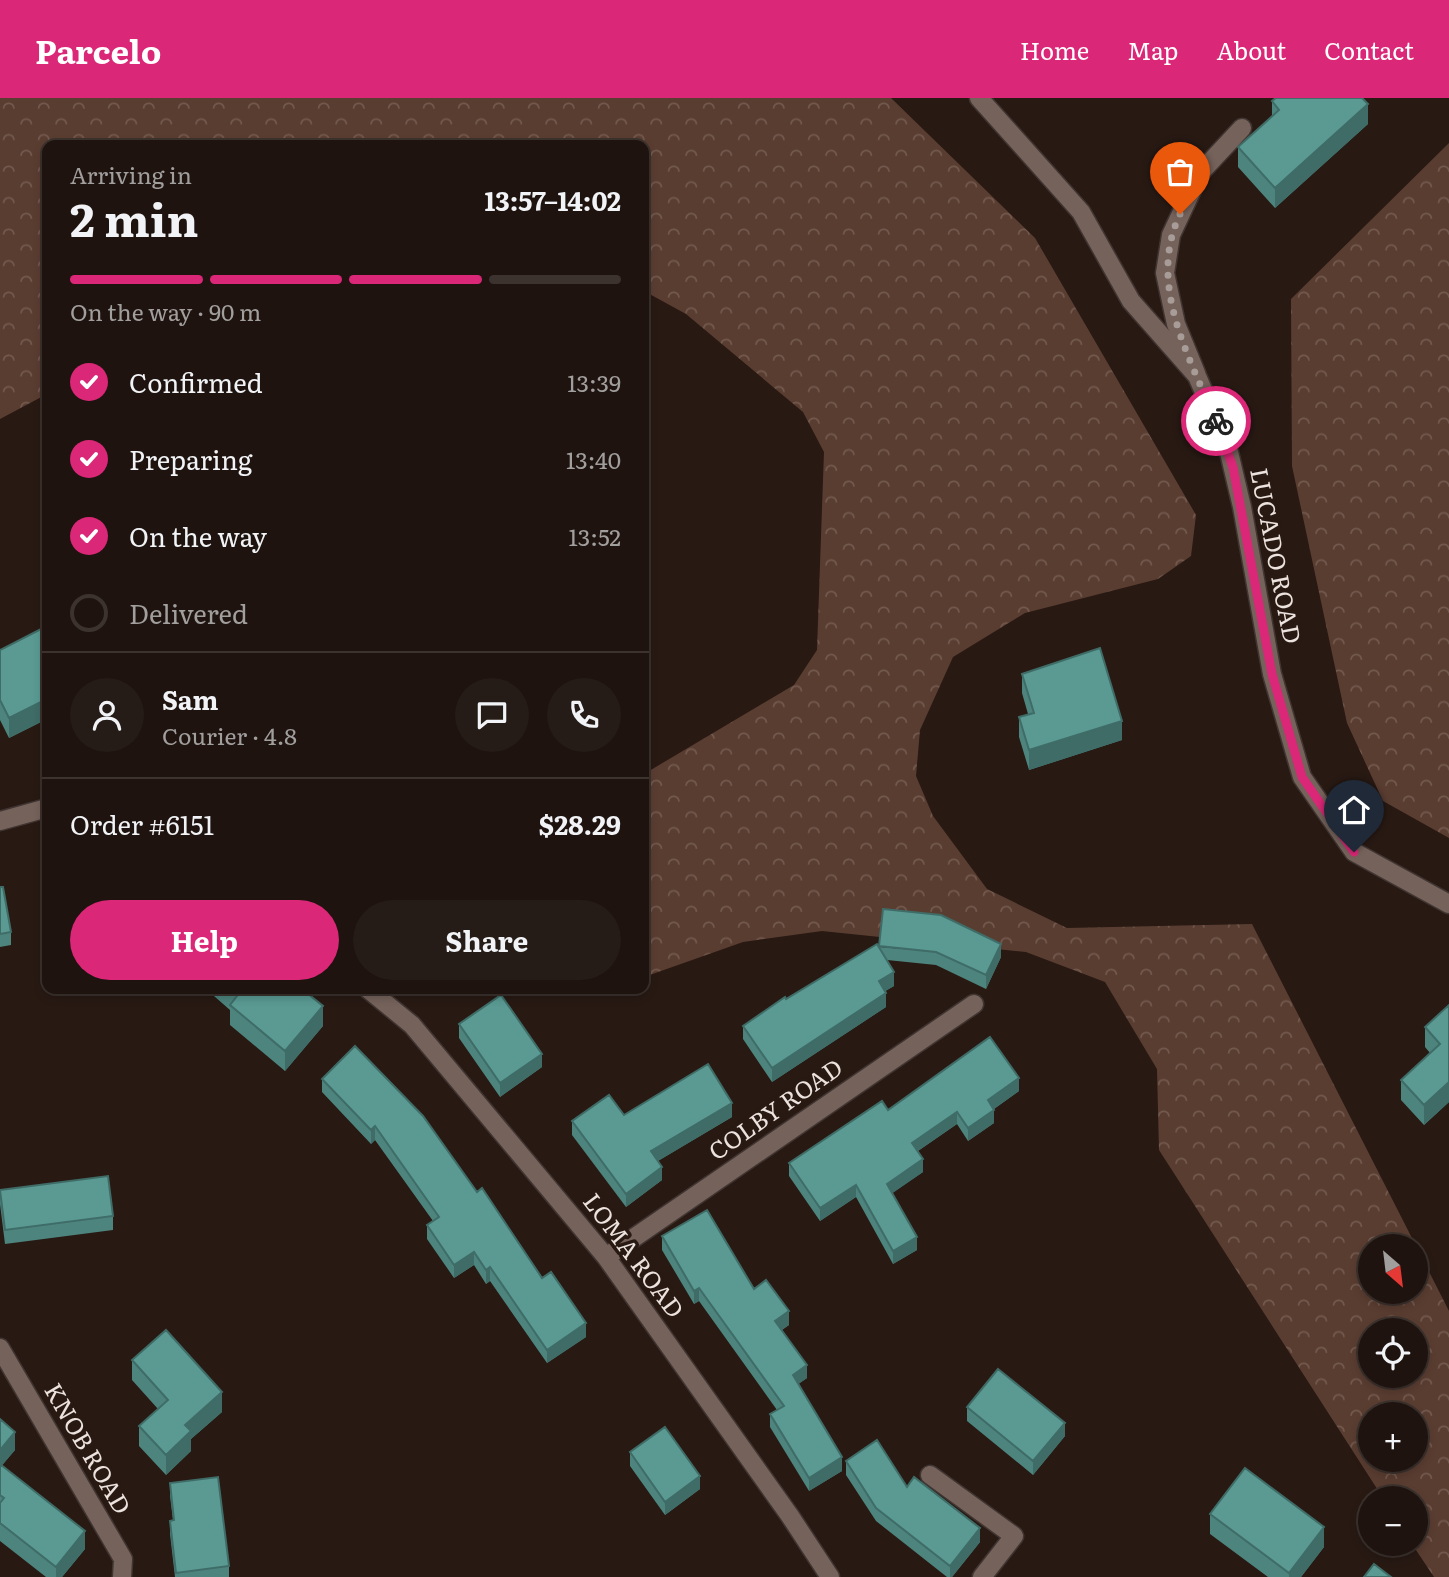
<!DOCTYPE html>
<html lang="en">
<head>
<meta charset="utf-8">
<style>
  :root { --surface:#1e130e; --page:#261c17; --text:#f1f3f6; --muted:#a19e9e; --line:#3c322e; --accent:#db2777 }
  body { margin:0; font-family:Literata,serif; background:var(--page); color:var(--text); height:100vh; display:flex; flex-direction:column; font-size:26px; white-space:nowrap }
  * { box-sizing:border-box; margin:0 }
  p { font-size:23px; color:var(--muted) }
  .icon { flex:none; width:38px; height:38px; fill:none; stroke:currentColor; stroke-width:2; stroke-linecap:round; stroke-linejoin:round }
  .map { position:relative; flex:1; overflow:hidden }
  .side { position:absolute; left:42px; top:42px; width:607px; height:854px; display:flex; flex-direction:column; background:var(--surface); border-radius:14px; box-shadow:0 4px 10px #0003,0 0 0 2px var(--line) }
  .side>* { flex:none }
  .needle { width:46px; rotate:152deg }
  .buttons { position:absolute; left:1358px; top:1136px; display:grid; gap:14px }
  .buttons a { display:grid; place-items:center; width:70px; height:70px; border-radius:50%; background:var(--surface); box-shadow:0 4px 10px #0003,0 0 0 2px var(--line); font-size:35px }
  .pin { position:absolute; display:grid; place-items:center; width:60px; height:60px; color:#fff; margin:-72px -30px; border-radius:50% 50% 50% 0; rotate:-45deg; box-shadow:0 0 7px #0007 }
  .pin .icon { rotate:45deg }
  .courier { position:absolute; display:grid; place-items:center; width:70px; height:70px; margin:-35px; border:5px solid #db2777; border-radius:50%; background:#fff; color:#222; box-shadow:0 2px 9px #0007 }
  .summary em { font-style:normal; font-weight:700 }
  .summary div { display:flex; flex-direction:column-reverse }
  .summary { display:flex; align-items:center; justify-content:space-between; height:119px; padding:0 28px }
  h1 { font-size:46px; font-weight:700; line-height:52px }
  .bar { display:grid; grid-template-columns:repeat(4,1fr); gap:10px 7px; align-content:center; height:84px; padding:0 28px }
  .bar i { height:9px; border-radius:5px; background:var(--line) }
  .bar .current { background:var(--accent) }
  .bar p { grid-column:span 4 }
  .line { display:flex; align-items:center; gap:18px; padding:0 28px; border-top:2px solid var(--line) }
  .line div { flex:1 }
  .round { display:grid; place-items:center; flex:none; width:74px; height:74px; border-radius:37px; background:var(--page) }
  ol { padding:0 28px; list-style:none }
  li { display:flex; align-items:center; gap:21px; height:77px }
  li p { margin-inline-start:auto }
  li .icon { padding:7px; border-radius:50%; background:var(--accent); color:#fff; stroke-width:4 }
  li:last-child { color:var(--muted) }
  li i { width:38px; height:38px; border:4px solid var(--line); border-radius:50% }
  .cta { display:flex; gap:14px; margin-top:auto; padding:14px 28px }
  .cta a { flex:1; height:80px; border-radius:42px; background:var(--accent); color:#fff; font-size:28px; font-weight:700; line-height:80px; text-align:center }
  .cta a+a { background:var(--page); color:var(--text) }
  header { display:flex; align-items:center; gap:42px; box-sizing:border-box; height:98px; padding:0 35px; background:var(--accent); color:#fff }
  header strong { font-size:33px }
  nav { display:flex; gap:38px; margin-inline-start:auto; font-size:24px }
  .map>svg:first-child { display:block }
  .forest { fill:url(#forest-crowns); fill-rule:evenodd }
  .lines { fill:none; stroke-linecap:round; stroke-linejoin:round }
  .service-casing { stroke:#403532; stroke-width:21 }
  .minor-casing { stroke:#403532; stroke-width:21 }
  .service { stroke:#75625b; stroke-width:18 }
  .minor { stroke:#75625b; stroke-width:18 }
  .wall { fill:#4d847e }
  .shaded-wall { fill:#3f6c67 }
  .building { fill:#5a9a93; stroke:#3f6c67; stroke-width:2 }
  .done { stroke:#a79c97; stroke-width:7; stroke-dasharray:0 12.6 }
  .route { stroke:#db2777; stroke-width:9 }
  .labels { text-anchor:middle; stroke-width:7; stroke-linejoin:round; paint-order:stroke }
  .street-label { font-size:24px; fill:#ece2de; stroke:#281913 }
</style>
</head>
<body>
<header>
<strong>Parcelo</strong>
<nav><a>Home</a><a>Map</a><a>About</a><a>Contact</a></nav>
</header>
<div class="map">
<svg width="1449" height="1479" viewBox="0 0 1449 1479">
  <defs>
    <pattern id="forest-crowns" width="20" height="18" patternUnits="userSpaceOnUse" patternTransform="scale(1.75)"><rect width="20" height="18" fill="#5a3d31"/><path d="M2 6a3 3 0 1 1 6 0M12 15a3 3 0 1 1 6 0" fill="none" stroke="#72594e"/></pattern>
  </defs>
  <rect width="100%" height="100%" fill="#281913"/>
  <path class="forest" d="M 0,0 L 891,0 L 1035,140 L 1196,417 L 1191,458 L 1158,481 L 1025,515 L 953,559 L 920,632 L 916,678 L 933,718 L 987,791 L 1067,830 L 1252,826 L 1416,1148 L 1370,1148 L 1370,1194 L 1416,1194 L 1416,1148 L 1449,1213 L 1449,1479 L 1434,1479 L 1412,1446 L 1416,1446 L 1416,1400 L 1383,1400 L 1159,1052 L 1157,971 L 1105,884 L 1026,854 L 822,833 L 743,844 L 644,879 L 644,676 L 794,587 L 817,552 L 824,354 L 803,314 L 686,216 L 644,193 L 644,47 L 47,47 L 47,296 L 0,321 ZM 1370,1232 L 1416,1232 L 1416,1278 L 1370,1278 ZM 1370,1316 L 1416,1316 L 1416,1362 L 1370,1362 Z
    M 1449,45 L 1449,740 L 1383,703 L 1347,625 L 1292,368 L 1291,201 Z"/>
  <g class="lines">
    <g class="service-casing">
      <path id="service" d="M 1196,275 L 1176,226 L 1165,175 L 1171,137 L 1200,75 L 1242,30
        M 930,1377 L 1014,1438 L 982,1479"/>
    </g>
    <g class="minor-casing">
      <path id="minor" d="M 979,0 L 1081,114 L 1131,203 L 1197,278 L 1228,350 L 1242,409 L 1272,576 L 1302,679 L 1354,754 L 1449,806
        M 0,723 L 47,710
        M 368,891 L 412,927 L 606,1159 L 790,1418 L 830,1479
        M 606,1159 L 974,906
        M 0,1250 L 123,1461 L 122,1479"/>
    </g>
    <use href="#service" class="service"/>
    <use href="#minor" class="minor"/>
  </g>
  <path class="wall" d="M 1272,3 L 1368,26 L 1275,110 L 1238,69 L 1238,49 L 1272,19 Z
    M 47,528 L 47,621 L 9,640 L 0,622 L 0,552 Z
    M 1022,576 L 1122,642 L 1029,672 L 1019,639 L 1019,619 L 1028,616 L 1022,595 Z
    M 0,789 L 11,834 L 11,847 L 0,849 Z
    M 879,849 L 1001,859 L 986,891 L 936,867 L 887,862 L 894,888 L 885,893 L 886,909 L 772,984 L 743,941 L 743,928 Z
    M 214,891 L 302,891 L 323,928 L 285,973 L 230,927 L 230,912 L 214,898 Z
    M 1449,907 L 1449,1004 L 1424,1027 L 1401,1002 L 1401,982 L 1430,955 L 1425,949 L 1425,929 Z
    M 459,926 L 542,969 L 500,999 L 459,940 Z
    M 322,981 L 477,1094 L 586,1239 L 547,1265 L 490,1183 L 486,1186 L 474,1167 L 454,1180 L 427,1141 L 427,1127 L 433,1123 L 375,1042 L 371,1046 L 322,994 Z
    M 1019,993 L 994,1011 L 994,1025 L 968,1043 L 957,1026 L 918,1053 L 923,1074 L 892,1095 L 917,1152 L 893,1166 L 856,1099 L 820,1123 L 789,1078 L 789,1065 L 888,1012 Z
    M 624,1017 L 732,1019 L 658,1063 L 662,1082 L 626,1109 L 572,1037 L 572,1023 Z
    M 0,1092 L 113,1118 L 113,1132 L 5,1146 L 0,1106 Z
    M 662,1138 L 754,1191 L 789,1227 L 782,1232 L 807,1280 L 798,1286 L 842,1373 L 809,1393 L 770,1329 L 770,1316 L 777,1312 L 699,1203 L 694,1206 L 662,1152 Z
    M 132,1262 L 222,1314 L 191,1341 L 191,1353 L 166,1377 L 139,1348 L 139,1328 L 158,1311 L 132,1282 Z
    M 967,1309 L 1065,1338 L 1033,1377 L 967,1323 Z
    M 0,1321 L 15,1352 L 2,1367 L 85,1451 L 62,1479 L 46,1479 L 0,1443 Z
    M 630,1354 L 700,1391 L 665,1417 L 630,1368 Z
    M 846,1363 L 907,1389 L 980,1444 L 952,1479 L 947,1479 L 876,1423 L 846,1377 Z
    M 170,1385 L 229,1468 L 229,1479 L 175,1479 L 170,1436 L 170,1423 L 173,1422 L 170,1398 Z
    M 1210,1416 L 1324,1449 L 1301,1479 L 1268,1479 L 1210,1436 Z"/>
  <path class="shaded-wall" d="M 1368,6 L 1368,26 L 1275,110 L 1275,90 Z
    M 47,601 L 47,621 L 9,640 L 9,620 Z
    M 1122,623 L 1122,642 L 1029,672 L 1029,652 Z
    M 1001,846 L 1001,859 L 986,891 L 986,877 Z
    M 894,874 L 894,888 L 879,897 L 879,883 Z
    M 886,895 L 886,909 L 772,984 L 772,970 Z
    M 323,908 L 323,928 L 285,973 L 285,953 Z
    M 542,956 L 542,969 L 500,999 L 500,985 Z
    M 1019,980 L 1019,993 L 988,1015 L 988,1002 Z
    M 1449,984 L 1449,1004 L 1424,1027 L 1424,1007 Z
    M 732,1005 L 732,1019 L 651,1067 L 651,1053 Z
    M 994,1012 L 994,1025 L 968,1043 L 968,1030 Z
    M 957,1014 L 957,1026 L 912,1057 L 912,1045 Z
    M 375,1028 L 375,1042 L 371,1046 L 371,1032 Z
    M 923,1061 L 923,1074 L 887,1099 L 887,1086 Z
    M 662,1069 L 662,1082 L 626,1109 L 626,1096 Z
    M 856,1087 L 856,1099 L 820,1123 L 820,1110 Z
    M 917,1139 L 917,1152 L 893,1166 L 893,1153 Z
    M 474,1154 L 474,1167 L 454,1180 L 454,1167 Z
    M 490,1169 L 490,1183 L 486,1186 L 486,1172 Z
    M 699,1190 L 699,1203 L 694,1206 L 694,1193 Z
    M 789,1213 L 789,1227 L 775,1236 L 775,1223 Z
    M 586,1225 L 586,1239 L 547,1265 L 547,1252 Z
    M 807,1267 L 807,1280 L 793,1290 L 793,1277 Z
    M 222,1294 L 222,1314 L 191,1341 L 191,1353 L 166,1377 L 166,1357 L 185,1327 Z
    M 1065,1325 L 1065,1338 L 1033,1377 L 1033,1363 Z
    M 15,1334 L 15,1352 L 0,1370 L 0,1352 Z
    M 842,1359 L 842,1373 L 809,1393 L 809,1380 Z
    M 700,1378 L 700,1391 L 665,1417 L 665,1404 Z
    M 1324,1429 L 1324,1449 L 1301,1479 L 1289,1479 L 1289,1475 Z
    M 980,1430 L 980,1444 L 952,1479 L 950,1479 L 950,1468 Z
    M 85,1433 L 85,1451 L 62,1479 L 56,1479 L 56,1469 Z"/>
  <path class="building" d="M 1276,0 L 1362,0 L 1368,6 L 1275,90 L 1238,49 L 1279,12 L 1272,3 Z
    M 47,528 L 47,601 L 9,620 L 0,602 L 0,552 Z
    M 1100,550 L 1122,623 L 1029,652 L 1019,619 L 1034,615 L 1022,576 Z
    M 0,789 L 3,789 L 11,834 L 0,836 Z
    M 883,811 L 941,817 L 1001,846 L 986,877 L 936,854 L 879,848 Z
    M 877,846 L 894,874 L 879,883 L 886,895 L 772,970 L 743,928 L 785,899 L 786,901 Z
    M 229,891 L 302,891 L 323,908 L 285,953 L 230,907 L 237,898 Z
    M 501,897 L 542,956 L 500,985 L 459,926 Z
    M 1449,907 L 1449,984 L 1424,1007 L 1401,982 L 1440,946 L 1425,929 Z
    M 990,939 L 1019,980 L 988,1002 L 994,1012 L 968,1030 L 957,1014 L 912,1045 L 923,1061 L 887,1086 L 917,1139 L 893,1153 L 856,1087 L 820,1110 L 789,1065 L 882,1003 L 888,1012 Z
    M 355,948 L 423,1018 L 477,1094 L 482,1090 L 542,1180 L 551,1174 L 586,1225 L 547,1252 L 490,1169 L 486,1172 L 474,1154 L 454,1167 L 427,1127 L 439,1119 L 375,1028 L 371,1032 L 322,981 Z
    M 708,966 L 732,1005 L 651,1053 L 662,1069 L 626,1096 L 572,1023 L 609,997 L 624,1017 Z
    M 108,1078 L 113,1118 L 5,1132 L 0,1092 Z
    M 707,1112 L 754,1191 L 766,1182 L 789,1213 L 775,1223 L 807,1267 L 793,1277 L 842,1359 L 809,1380 L 770,1316 L 784,1308 L 699,1190 L 694,1193 L 662,1138 Z
    M 166,1232 L 222,1294 L 185,1327 L 191,1333 L 166,1357 L 139,1328 L 168,1302 L 132,1262 Z
    M 998,1271 L 1065,1325 L 1033,1363 L 967,1309 Z
    M 0,1321 L 15,1334 L 0,1352 Z
    M 665,1329 L 700,1378 L 665,1404 L 630,1354 Z
    M 877,1342 L 907,1389 L 914,1379 L 980,1430 L 950,1468 L 876,1410 L 846,1363 Z
    M 0,1366 L 85,1433 L 56,1469 L 0,1425 L 0,1405 L 4,1400 L 0,1397 Z
    M 1245,1370 L 1324,1429 L 1289,1475 L 1210,1416 Z
    M 218,1379 L 229,1468 L 176,1475 L 170,1423 L 174,1422 L 170,1385 Z
    M 1374,1466 L 1391,1479 L 1364,1479 Z"/>
  <g class="lines">
    <path class="done" d="M 1180,116 C 1147,186 1189,258 1216,323"/>
    <path class="route" d="M 1216,323 L 1233,369 L 1272,576 L 1302,679 L 1354,754"/>
  </g>
  <g class="labels">
    <g class="street-label">
      <text transform="translate(1275 458) rotate(79)" y="8">LUCADO ROAD</text>
      <text transform="translate(776 1012) rotate(-35)" y="8">COLBY ROAD</text>
      <text transform="translate(633 1158) rotate(53)" y="8">LOMA ROAD</text>
      <text transform="translate(87 1351) rotate(60)" y="8">KNOB ROAD</text>
    </g>
  </g>
</svg>
<div class="buttons">
<a><svg class="needle" viewBox="-14 -14 28 28"><path d="M0-13l5 13h-10z" fill="#e53935"/><path d="M0 13l5-13h-10z" fill="#a19e9e"/></svg></a>
<a><svg class="icon" aria-label="locate" viewBox="0 0 24 24"><circle cx="12" cy="12" r="6"/><path d="M12 2v4M12 18v4M2 12h4M18 12h4"/></svg></a>
<a>+</a>
<a>−</a>
</div>
<div class="pin" style="left:1180px;top:116px;background:#ea580c"><svg class="icon" aria-label="bag" viewBox="0 0 24 24"><path d="M5 8h14l-1 12H6zM9 8a3 3 0 0 1 6 0"/></svg></div>
<div class="pin" style="left:1354px;top:754px;background:#1f2937"><svg class="icon" aria-label="home" viewBox="0 0 24 24"><path d="M3 11l9-7 9 7M6 9v11h12V9"/></svg></div>
<div class="courier" style="left:1216px;top:323px"><svg class="icon" aria-label="bike" viewBox="0 0 24 24"><circle cx="6" cy="16" r="4"/><circle cx="18" cy="16" r="4"/><path d="M6 16l4-8h5l3 8M10 8l3 8H6M13 5h3"/></svg></div>
<section class="side">
<div class="summary"><div><h1>2 min</h1><p>Arriving in</p></div><em>13:57–14:02</em></div>
<div class="bar"><i class="current"></i><i class="current"></i><i class="current"></i><i></i><p>On the way · 90 m</p></div>
<ol>
<li><svg class="icon" aria-label="check" viewBox="0 0 24 24"><path d="M5 12l5 5 9-10"/></svg>Confirmed<p>13:39</p></li>
<li><svg class="icon" aria-label="check" viewBox="0 0 24 24"><path d="M5 12l5 5 9-10"/></svg>Preparing<p>13:40</p></li>
<li><svg class="icon" aria-label="check" viewBox="0 0 24 24"><path d="M5 12l5 5 9-10"/></svg>On the way<p>13:52</p></li>
<li><i></i>Delivered</li>
</ol>
<div class="line" style="height:126px"><a class="round"><svg class="icon" aria-label="person" viewBox="0 0 24 24"><circle cx="12" cy="8" r="4"/><path d="M4 21q1-7 8-7t8 7"/></svg></a><div><b>Sam</b><p>Courier · 4.8</p></div><a class="round"><svg class="icon" aria-label="chat" viewBox="0 0 24 24"><path d="M4 5h16v11H9l-5 4z"/></svg></a><a class="round"><svg class="icon" aria-label="phone" viewBox="0 0 24 24"><path d="M5 4h4l2 5-3 2q2 4 5 5l2-3 5 2v4C11 20 4 13 5 4z"/></svg></a></div>
<div class="line" style="height:91px"><div>Order #6151</div><b>$28.29</b></div>
<div class="cta"><a>Help</a><a>Share</a></div>
</section>
</div>
</body>
</html>
